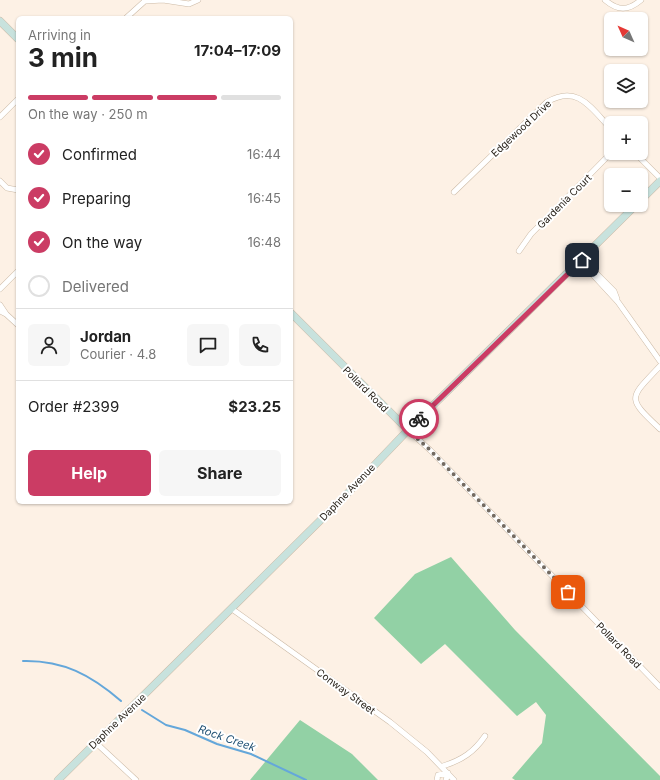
<!DOCTYPE html>
<html lang="en">
<head>
<meta charset="utf-8">
<style>
  :root { --surface:#fff; --page:#f6f6f6; --text:#222; --muted:#767676; --line:#e0e0e0; --accent:#cb3c64 }
  body { margin:0; font-family:Inter,sans-serif; background:var(--page); color:var(--text); height:100vh; display:flex; flex-direction:column; font-size:15px; white-space:nowrap }
  * { box-sizing:border-box; margin:0 }
  p { font-size:13px; color:var(--muted) }
  .icon { flex:none; width:22px; height:22px; fill:none; stroke:currentColor; stroke-width:2; stroke-linecap:round; stroke-linejoin:round }
  .map { position:relative; flex:1; overflow:hidden }
  .drawer { position:absolute; left:16px; top:16px; width:277px; height:488px; display:flex; flex-direction:column; background:var(--surface); border-radius:6px; box-shadow:0 1px 3px #0004 }
  .drawer>* { flex:none }
  .needle { width:26px; rotate:315deg }
  .fabs { position:absolute; left:604px; top:12px; display:grid; gap:8px }
  .fabs a { display:grid; place-items:center; width:44px; height:44px; border-radius:6px; background:var(--surface); box-shadow:0 1px 3px #0004; font-size:20px }
  .pin { position:absolute; display:grid; place-items:center; width:34px; height:34px; color:#fff; margin:-17px; border-radius:8px; box-shadow:0 2px 6px #0006 }
  .courier { position:absolute; display:grid; place-items:center; width:40px; height:40px; margin:-20px; border:3px solid #cb3c64; border-radius:50%; background:#fff; color:#222; box-shadow:0 1px 5px #0007 }
  .headline em { font-style:normal; font-weight:700 }
  .headline div { display:flex; flex-direction:column-reverse }
  .headline { display:flex; align-items:center; justify-content:space-between; height:68px; padding:0 12px }
  h1 { font-size:26px; font-weight:700; line-height:30px }
  .bar { display:grid; grid-template-columns:repeat(4,1fr); gap:6px 4px; align-content:center; height:48px; padding:0 12px }
  .bar i { height:5px; border-radius:3px; background:var(--line) }
  .bar .current { background:var(--accent) }
  .bar p { grid-column:span 4 }
  .line { display:flex; align-items:center; gap:10px; padding:0 12px; border-top:1px solid var(--line) }
  .line div { flex:1 }
  .round { display:grid; place-items:center; flex:none; width:42px; height:42px; border-radius:6px; background:var(--page) }
  ol { padding:0 12px; list-style:none }
  li { display:flex; align-items:center; gap:12px; height:44px }
  li p { margin-inline-start:auto }
  li .icon { padding:4px; border-radius:50%; background:var(--accent); color:#fff; stroke-width:4 }
  li:last-child { color:var(--muted) }
  li i { width:22px; height:22px; border:2px solid var(--line); border-radius:50% }
  .primary-button { display:flex; gap:8px; margin-top:auto; padding:8px 12px }
  .primary-button a { flex:1; height:46px; border-radius:6px; background:var(--accent); color:#fff; font-size:16px; font-weight:700; line-height:46px; text-align:center }
  .primary-button a+a { background:var(--page); color:var(--text) }
  .map>svg:first-child { display:block }
  .green { fill:#92d1a5 }
  .lines { fill:none; stroke-linecap:round; stroke-linejoin:round }
  .stream { stroke:#64a7da; stroke-width:2 }
  .street-casing { stroke:#ccbaa6; stroke-width:6 }
  .secondary-casing { stroke:#ccbaa6; stroke-width:8 }
  .street { stroke:#fff; stroke-width:5 }
  .secondary { stroke:#c8e2dd; stroke-width:7 }
  .done { stroke:#736b62; stroke-width:4; stroke-dasharray:0 7.2 }
  .route { stroke:#cb3c64; stroke-width:5 }
  .labels { text-anchor:middle; stroke-width:4; stroke-linejoin:round; paint-order:stroke }
  .street-label { font-size:10px; fill:#29231b; stroke:#fff }
  .water-label { font-size:11px; font-style:italic; fill:#205174; stroke:#fff }
</style>
</head>
<body>
<div class="map">
<svg width="660" height="780" viewBox="0 0 660 780">
  <rect width="100%" height="100%" fill="#fdf1e5"/>
  <path class="green" d="M 451,557 L 515,630 L 660,776 L 660,780 L 515,780 L 512,778 L 542,743 L 546,715 L 536,702 L 517,716 L 445,644 L 421,664 L 374,618 L 415,574 Z
    M 300,720 L 352,754 L 378,780 L 250,780 Z"/>
  <g class="lines">
    <path class="stream" d="M 23,661 C 63,660 91,675 121,701
      M 142,710 L 166,725 L 185,730 L 217,744 L 251,754 L 306,780"/>
    <g class="street-casing">
      <path id="street" d="M 605,0 C 618,11 628,11 641,0
        M 146,1 L 163,0 L 189,4 L 198,0
        M 126,18 L 146,0
        M 0,117 L 18,99
        M 635,153 L 660,178
        M 0,181 L 7,188 L 18,190
        M 454,192 L 547,102 C 578,84 591,108 611,129
        M 519,251 L 531,234 L 611,153
        M 582,260 L 594,276 L 618,302 L 660,361
        M 589,266 L 614,291 L 617,299
        M 0,289 L 18,271
        M 0,305 L 6,314 L 18,325
        M 0,311 L 6,314
        M 660,366 C 629,399 626,397 660,429
        M 408,430 L 430,450 L 660,687
        M 232,609 L 390,722 L 427,752 L 454,780
        M 95,742 L 136,780
        M 443,766 C 462,760 474,752 485,736
        M 437,780 L 438,775 L 448,773 L 446,780"/>
    </g>
    <g class="secondary-casing">
      <path id="secondary" d="M 0,21 L 18,39
        M 641,200 L 660,181
        M 291,313 L 408,430
        M 58,780 L 345,496 L 408,430 L 636,205"/>
    </g>
    <use href="#street" class="street"/>
    <use href="#secondary" class="secondary"/>
  </g>
  <g class="lines">
    <path class="done" d="M 419,419 L 408,430 L 430,450 L 568,592"/>
    <path class="route" d="M 419,419 L 582,260"/>
  </g>
  <g class="labels">
    <g class="street-label">
      <text transform="translate(521 128) rotate(-43)" y="4">Edgewood Drive</text>
      <text transform="translate(564 201) rotate(-45)" y="4">Gardenia Court</text>
      <text transform="translate(366 389) rotate(45)" y="4">Pollard Road</text>
      <text transform="translate(347 492) rotate(-46)" y="4">Daphne Avenue</text>
      <text transform="translate(619 645) rotate(46)" y="4">Pollard Road</text>
      <text transform="translate(346 691) rotate(36)" y="4">Conway Street</text>
      <text transform="translate(117 721) rotate(-44)" y="4">Daphne Avenue</text>
    </g>
    <g class="water-label">
      <text transform="translate(227 738) rotate(19)" y="4">Rock Creek</text>
    </g>
  </g>
</svg>
<div class="fabs">
<a><svg class="needle" viewBox="-14 -14 28 28"><path d="M0-13l5 13h-10z" fill="#e53935"/><path d="M0 13l5-13h-10z" fill="#767676"/></svg></a>
<a><svg class="icon" aria-label="layers" viewBox="0 0 24 24"><path d="M12 4l9 5-9 5-9-5zM3 14l9 5 9-5"/></svg></a>
<a>+</a>
<a>−</a>
</div>
<div class="pin" style="left:568px;top:592px;background:#ea580c"><svg class="icon" aria-label="bag" viewBox="0 0 24 24"><path d="M5 8h14l-1 12H6zM9 8a3 3 0 0 1 6 0"/></svg></div>
<div class="pin" style="left:582px;top:260px;background:#1f2937"><svg class="icon" aria-label="home" viewBox="0 0 24 24"><path d="M3 11l9-7 9 7M6 9v11h12V9"/></svg></div>
<div class="courier" style="left:419px;top:419px"><svg class="icon" aria-label="bike" viewBox="0 0 24 24"><circle cx="6" cy="16" r="4"/><circle cx="18" cy="16" r="4"/><path d="M6 16l4-8h5l3 8M10 8l3 8H6M13 5h3"/></svg></div>
<section class="drawer">
<div class="headline"><div><h1>3 min</h1><p>Arriving in</p></div><em>17:04–17:09</em></div>
<div class="bar"><i class="current"></i><i class="current"></i><i class="current"></i><i></i><p>On the way · 250 m</p></div>
<ol>
<li><svg class="icon" aria-label="check" viewBox="0 0 24 24"><path d="M5 12l5 5 9-10"/></svg>Confirmed<p>16:44</p></li>
<li><svg class="icon" aria-label="check" viewBox="0 0 24 24"><path d="M5 12l5 5 9-10"/></svg>Preparing<p>16:45</p></li>
<li><svg class="icon" aria-label="check" viewBox="0 0 24 24"><path d="M5 12l5 5 9-10"/></svg>On the way<p>16:48</p></li>
<li><i></i>Delivered</li>
</ol>
<div class="line" style="height:72px"><a class="round"><svg class="icon" aria-label="person" viewBox="0 0 24 24"><circle cx="12" cy="8" r="4"/><path d="M4 21q1-7 8-7t8 7"/></svg></a><div><b>Jordan</b><p>Courier · 4.8</p></div><a class="round"><svg class="icon" aria-label="chat" viewBox="0 0 24 24"><path d="M4 5h16v11H9l-5 4z"/></svg></a><a class="round"><svg class="icon" aria-label="phone" viewBox="0 0 24 24"><path d="M5 4h4l2 5-3 2q2 4 5 5l2-3 5 2v4C11 20 4 13 5 4z"/></svg></a></div>
<div class="line" style="height:52px"><div>Order #2399</div><b>$23.25</b></div>
<div class="primary-button"><a>Help</a><a>Share</a></div>
</section>
</div>
</body>
</html>
